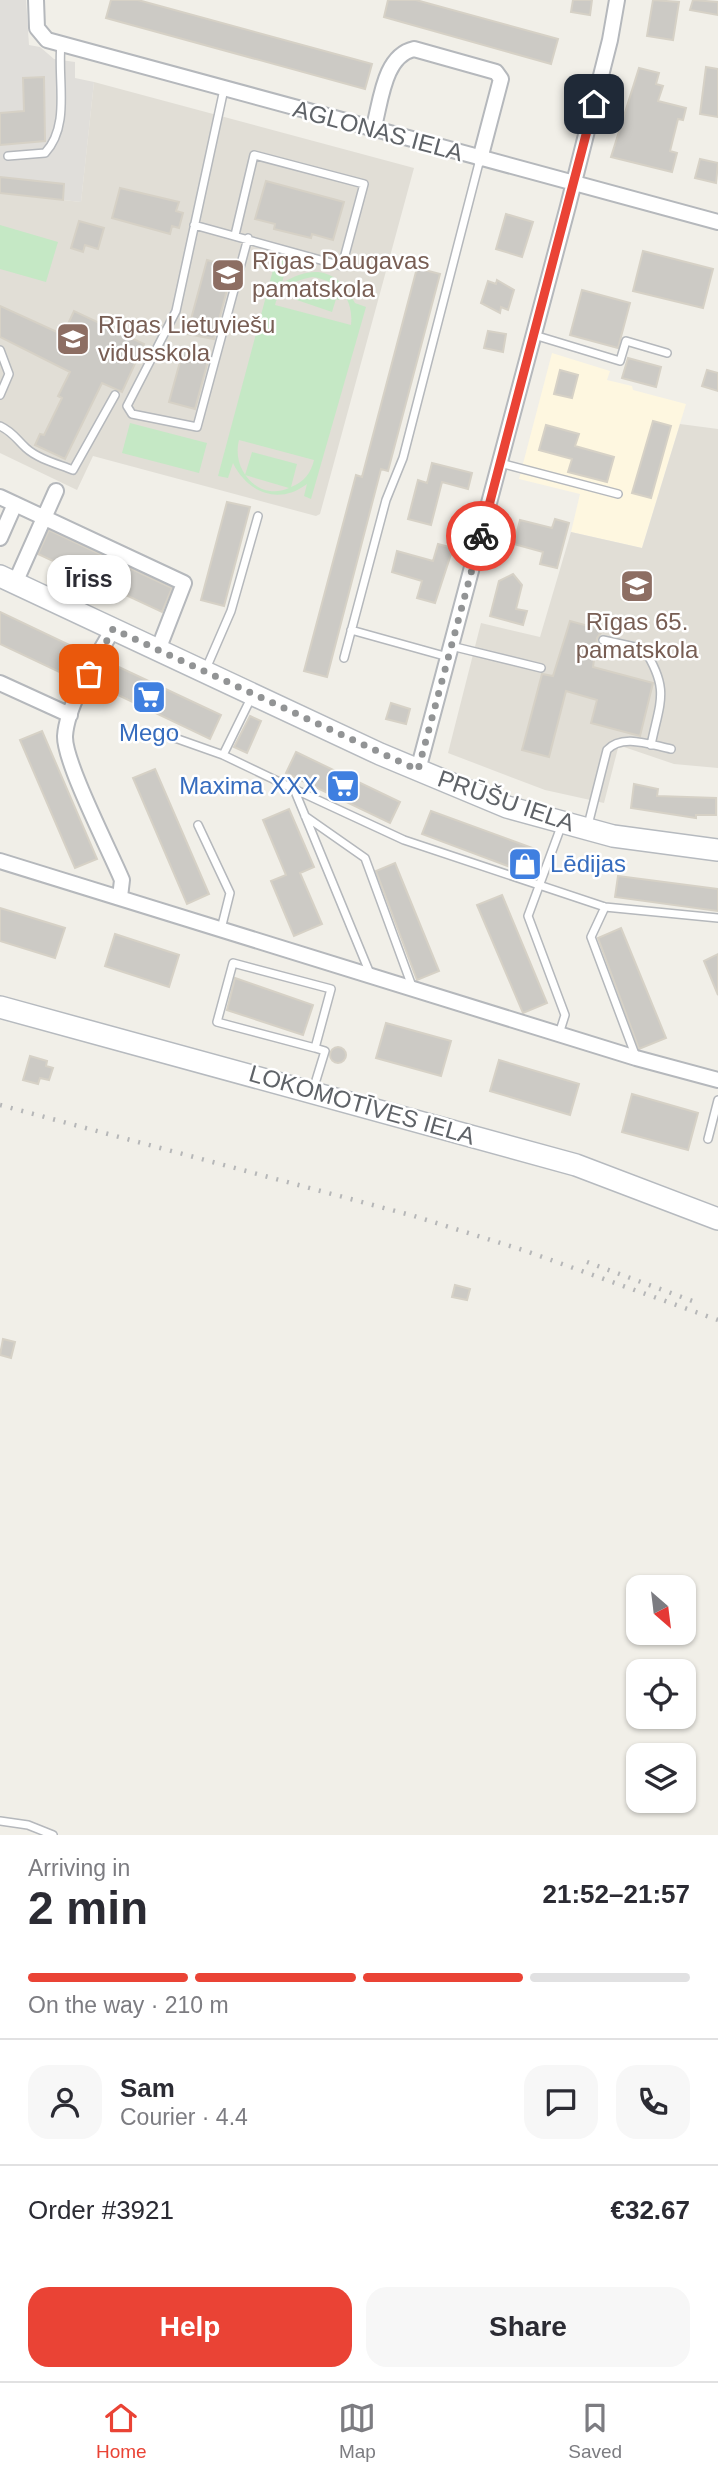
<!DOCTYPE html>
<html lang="en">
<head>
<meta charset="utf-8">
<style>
  :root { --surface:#fff; --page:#f7f7f7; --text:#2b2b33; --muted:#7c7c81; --line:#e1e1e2; --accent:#ea4335 }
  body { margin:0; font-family:Helvetica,sans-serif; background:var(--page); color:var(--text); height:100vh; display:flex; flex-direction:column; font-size:26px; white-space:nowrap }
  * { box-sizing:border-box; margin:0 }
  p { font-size:23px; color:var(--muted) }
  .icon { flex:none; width:38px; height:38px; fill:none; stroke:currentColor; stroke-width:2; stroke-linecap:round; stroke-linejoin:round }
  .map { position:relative; height:1835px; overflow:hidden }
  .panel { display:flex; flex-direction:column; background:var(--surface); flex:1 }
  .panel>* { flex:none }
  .needle { width:46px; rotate:152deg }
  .fabs { position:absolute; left:626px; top:1575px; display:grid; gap:14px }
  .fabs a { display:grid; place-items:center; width:70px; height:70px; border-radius:14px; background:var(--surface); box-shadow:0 2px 5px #0004; font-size:35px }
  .pin { position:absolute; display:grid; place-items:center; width:60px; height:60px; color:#fff; margin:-30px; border-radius:14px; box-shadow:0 4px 10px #0006 }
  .courier { position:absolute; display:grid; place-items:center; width:70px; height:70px; margin:-35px; border:5px solid #ea4335; border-radius:50%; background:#fff; color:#222; box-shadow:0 2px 9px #0007 }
  .bubble { position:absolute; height:49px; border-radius:21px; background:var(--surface); box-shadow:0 2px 5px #0004; font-size:23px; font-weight:700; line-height:49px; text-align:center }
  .head em { font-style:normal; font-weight:700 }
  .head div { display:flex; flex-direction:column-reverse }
  .head { display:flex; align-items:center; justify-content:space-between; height:119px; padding:0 28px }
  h1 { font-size:46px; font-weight:700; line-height:52px }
  .bar { display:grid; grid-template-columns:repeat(4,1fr); gap:10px 7px; align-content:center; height:84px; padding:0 28px }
  .bar i { height:9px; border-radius:5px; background:var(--line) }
  .bar .current { background:var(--accent) }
  .bar p { grid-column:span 4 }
  .line { display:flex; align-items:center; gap:18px; padding:0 28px; border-top:2px solid var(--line) }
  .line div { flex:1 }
  .round { display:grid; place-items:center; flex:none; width:74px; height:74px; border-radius:21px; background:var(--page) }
  .action { display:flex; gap:14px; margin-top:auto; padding:14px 28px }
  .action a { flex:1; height:80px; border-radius:21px; background:var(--accent); color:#fff; font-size:28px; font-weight:700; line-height:80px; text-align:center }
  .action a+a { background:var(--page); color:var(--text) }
  .tabs { display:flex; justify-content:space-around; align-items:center; height:98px; border-top:2px solid var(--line); background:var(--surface); font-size:19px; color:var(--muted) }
  .tabs a { display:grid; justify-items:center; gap:4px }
  .tabs .current { color:var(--accent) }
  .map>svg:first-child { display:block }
  .commercial { fill:#fef7e0 }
  .industrial { fill:#e0deda }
  .education { fill:#e1ded6 }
  .green { fill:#c5e8c5; fill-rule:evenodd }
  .building { fill:#cccac5; stroke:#d6d1c6; stroke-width:2 }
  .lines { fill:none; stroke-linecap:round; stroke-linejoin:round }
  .lane-casing { stroke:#b5b8bc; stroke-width:10 }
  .street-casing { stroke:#b5b8bc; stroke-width:18 }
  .secondary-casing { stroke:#b6babf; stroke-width:24 }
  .lane { stroke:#fff; stroke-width:7 }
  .street { stroke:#fff; stroke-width:14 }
  .secondary { stroke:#fff; stroke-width:21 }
  .rail { stroke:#b6b7b8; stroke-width:4.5; stroke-dasharray:2 9; stroke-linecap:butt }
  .done { stroke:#929495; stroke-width:7; stroke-dasharray:0 12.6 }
  .route { stroke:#ea4335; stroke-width:9 }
  .labels { text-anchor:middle; stroke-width:5; stroke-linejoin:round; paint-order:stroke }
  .street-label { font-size:24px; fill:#5f6368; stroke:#fff }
  .education-label { font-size:24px; fill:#785e54; stroke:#fff; text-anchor:start }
  .shop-label { font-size:24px; fill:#366cbe; stroke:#fff }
</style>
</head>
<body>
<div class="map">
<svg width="718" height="1835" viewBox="0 0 718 1835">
  <rect width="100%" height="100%" fill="#f1efe8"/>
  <path class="commercial" d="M 552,353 L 610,371 L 607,380 L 632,386 L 633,390 L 686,404 L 642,548 L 571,532 L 580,494 L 519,479 Z"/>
  <path class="industrial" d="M 0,0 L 26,0 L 29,45 L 40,47 L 54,59 L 75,62 L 75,78 L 94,82 L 81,202 L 0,193 Z"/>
  <path class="education" d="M 94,82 L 414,168 L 320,514 L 316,516 L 93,456 L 77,490 L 0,453 L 0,193 L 81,202 Z
    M 680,424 L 718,429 L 718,768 L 674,764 L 624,747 L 618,748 L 604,803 L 545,790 L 448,753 L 481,623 L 540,637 L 571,532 L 642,548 Z"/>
  <path class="green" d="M 0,225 L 58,242 L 46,282 L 0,269 Z
    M 277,255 L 288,259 L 282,283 C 315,264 337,269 355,303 L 366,307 L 311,499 L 304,496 L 307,484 C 278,506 247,492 233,463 L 228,478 L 218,476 ZM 313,277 C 338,281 354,298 351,325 L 275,305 C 280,286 296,280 313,277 ZM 239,440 L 314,460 C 311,473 304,482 291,487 L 297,464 L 252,452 L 245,475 L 289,488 C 258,502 231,469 239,440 Z
    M 302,282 L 342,294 L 340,300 L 336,299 L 332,312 L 294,299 Z
    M 130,423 L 207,443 L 199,473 L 122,453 Z"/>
  <path class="building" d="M 111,0 L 138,0 L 372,64 L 365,89 L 106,18 Z
    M 388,0 L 416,0 L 558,39 L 551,64 L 384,17 Z
    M 573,0 L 592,0 L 590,15 L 571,12 Z
    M 653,0 L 679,2 L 673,40 L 647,36 Z
    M 693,0 L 718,2 L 718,15 L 690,10 Z
    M 706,67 L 718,69 L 718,117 L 700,114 Z
    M 639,68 L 659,73 L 656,84 L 663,86 L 658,101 L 686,108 L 683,120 L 678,119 L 670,151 L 677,153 L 672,172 L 611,157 Z
    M 44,77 L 45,141 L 0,145 L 0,113 L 24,111 L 23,78 Z
    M 700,159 L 718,163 L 716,183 L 695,178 Z
    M 0,177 L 64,184 L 63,200 L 0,193 Z
    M 266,181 L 344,202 L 333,240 L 312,234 L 311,238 L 274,229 L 275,224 L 255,219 Z
    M 120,188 L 179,202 L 176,211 L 183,213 L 179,228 L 172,226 L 170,234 L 112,218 Z
    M 506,214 L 533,222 L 522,257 L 496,249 Z
    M 79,221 L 104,228 L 98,249 L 85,245 L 83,252 L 71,248 Z
    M 643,251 L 713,269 L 703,308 L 633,291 Z
    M 207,260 L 233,267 L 214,339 L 187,334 Z
    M 417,268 L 440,274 L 388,471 L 381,469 L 327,677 L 304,671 L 356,475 L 362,477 Z
    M 497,280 L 514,290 L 508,310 L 501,307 L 500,313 L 481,303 L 488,281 L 496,284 Z
    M 582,290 L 630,303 L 618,348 L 570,335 Z
    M 0,306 L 57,332 L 68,324 L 74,311 L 144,344 L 122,392 L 102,383 L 65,459 L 35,445 L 40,434 L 44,435 L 62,398 L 58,396 L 70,372 L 0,337 Z
    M 488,331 L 506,334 L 503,352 L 484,348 Z
    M 184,347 L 209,357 L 195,409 L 169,402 Z
    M 628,358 L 661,367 L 656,387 L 622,378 Z
    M 560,370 L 578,375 L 572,398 L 554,394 Z
    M 707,370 L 718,373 L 718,391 L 702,386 Z
    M 653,421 L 671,426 L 651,498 L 632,493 Z
    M 546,425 L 579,434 L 575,446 L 614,457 L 607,482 L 568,472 L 572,459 L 539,450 Z
    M 432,463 L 472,473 L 468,489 L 442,482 L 431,525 L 408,519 L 418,480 L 427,483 Z
    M 227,502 L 250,507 L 224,606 L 201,600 Z
    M 555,519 L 569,523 L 557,568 L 540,564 L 543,552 L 514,544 L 520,520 L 552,528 Z
    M 49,530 L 172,588 L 162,612 L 38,554 Z
    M 438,544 L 453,548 L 435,603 L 417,598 L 422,581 L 392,572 L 397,551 L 433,561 Z
    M 513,574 L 522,585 L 516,609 L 527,611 L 523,625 L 490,616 L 499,581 Z
    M 0,612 L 84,652 L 72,678 L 0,644 Z
    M 570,621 L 603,630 L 597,638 L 593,667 L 653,683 L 640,736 L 591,723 L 597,700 L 566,691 L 549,757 L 522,750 L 542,674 L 553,676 Z
    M 108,662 L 221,715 L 210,739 L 97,685 Z
    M 391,703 L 410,709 L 406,724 L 386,719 Z
    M 250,716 L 261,721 L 247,753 L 234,747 Z
    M 42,731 L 97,859 L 75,868 L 20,740 Z
    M 296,752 L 400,802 L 390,823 L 286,773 Z
    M 155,769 L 209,894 L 187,904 L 133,778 Z
    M 634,784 L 658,789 L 657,796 L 716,798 L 716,815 L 696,815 L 696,818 L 631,808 Z
    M 289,809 L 314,867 L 300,873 L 322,924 L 294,936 L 271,881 L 286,875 L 263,820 Z
    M 431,811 L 538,850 L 529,874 L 422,834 Z
    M 395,863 L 439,971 L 417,980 L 376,871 Z
    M 618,876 L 718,889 L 718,911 L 615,897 Z
    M 502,895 L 547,1003 L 523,1013 L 477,905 Z
    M 0,908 L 65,928 L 55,958 L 0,941 Z
    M 621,928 L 666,1038 L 639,1049 L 598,938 Z
    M 115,934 L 179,955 L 169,987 L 105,966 Z
    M 718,954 L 718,995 L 704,961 Z
    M 235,978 L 313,1005 L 303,1035 L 227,1010 Z
    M 386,1023 L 451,1041 L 441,1076 L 376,1058 Z
    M330 1055a8 8 0 1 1 16 0a8 8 0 1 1-16 0Z
    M 30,1056 L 47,1061 L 46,1066 L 53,1068 L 49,1080 L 40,1078 L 38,1084 L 23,1080 Z
    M 499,1060 L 579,1084 L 570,1115 L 490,1091 Z
    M 632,1094 L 698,1113 L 688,1150 L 622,1132 Z
    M 455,1285 L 470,1289 L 467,1300 L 452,1297 Z
    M 3,1339 L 15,1342 L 11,1358 L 0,1355 Z"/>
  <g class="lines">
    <g class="lane-casing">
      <path id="lane" d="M 224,89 L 176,311 L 127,406 L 132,414 L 197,427 L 248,238
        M 8,156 L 45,153 C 71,125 57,80 61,44
        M 194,225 L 342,266 L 364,184 L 254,155 L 235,235
        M 534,335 L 620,361 L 626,341 L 667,353
        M 0,350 L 9,374 L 0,395
        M 0,426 C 13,432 16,439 26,448 C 38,459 58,464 73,470 L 115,395
        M 500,463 L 618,494
        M 351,630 L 448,657
        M 603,640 L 644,649 C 670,690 660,701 651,745
        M 451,646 L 541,668
        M 344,658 L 386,500 L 403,458 L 480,159
        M 205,671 L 231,611 L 258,516
        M 158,732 L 223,755 L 294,789 L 371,976
        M 223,755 L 252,696
        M 294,789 L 404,840 L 605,907 L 718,918
        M 305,816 L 365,858 L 413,989
        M 198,825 L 230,893 L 221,929
        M 588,825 L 607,750 C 622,733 651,745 671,749
        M 605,907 L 591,937 L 636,1057
        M 559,1034 L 565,1015 L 528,916 L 562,824
        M 313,1090 L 325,1051 L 315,1048 L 217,1022 L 233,963 L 331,989 L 315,1048
        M 708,1139 L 718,1100
        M 0,1821 L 28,1825 L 53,1835"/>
    </g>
    <g class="street-casing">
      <path id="street" d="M 36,0 L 37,28 L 47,40 L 718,222
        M 373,130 C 381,103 383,56 414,49 L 496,72 L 501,79 L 480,159
        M 0,497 L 184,583 L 158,650
        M 0,538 L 15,504
        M 15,583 L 56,491
        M 113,629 C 97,657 67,704 65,736 C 64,762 110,851 122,880 L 120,897
        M 0,683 L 70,715
        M 418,770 L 568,206 L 610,40 L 617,0
        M 0,861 L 636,1058 L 718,1080"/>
    </g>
    <g class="secondary-casing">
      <path id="secondary" d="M 0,576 L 380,754 L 507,807 L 613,836 L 718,850
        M 0,1007 L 576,1165 L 718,1219"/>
    </g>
    <use href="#lane" class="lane"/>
    <use href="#street" class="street"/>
    <use href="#secondary" class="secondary"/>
    <path class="rail" d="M 0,1105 L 414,1216 L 526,1251 L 718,1320
      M 587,1262 L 698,1303"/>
  </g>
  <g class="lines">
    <path class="done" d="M 89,674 L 113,629 L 418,770 L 481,536"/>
    <path class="route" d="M 481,536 L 594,104"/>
  </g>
  <defs>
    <g id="school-square" transform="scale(1.75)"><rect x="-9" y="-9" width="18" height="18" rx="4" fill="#8d6e63" stroke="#fff"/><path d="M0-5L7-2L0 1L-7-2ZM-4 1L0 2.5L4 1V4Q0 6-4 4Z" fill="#fff"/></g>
    <g id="supermarket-square" transform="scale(1.75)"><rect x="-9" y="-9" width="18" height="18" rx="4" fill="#3f7fe0" stroke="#fff"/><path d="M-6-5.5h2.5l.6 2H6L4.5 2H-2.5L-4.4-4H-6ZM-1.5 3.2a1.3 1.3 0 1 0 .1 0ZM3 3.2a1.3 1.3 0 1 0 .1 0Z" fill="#fff"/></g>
    <g id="shop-square" transform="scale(1.75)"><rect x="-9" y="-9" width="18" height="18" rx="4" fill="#3f7fe0" stroke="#fff"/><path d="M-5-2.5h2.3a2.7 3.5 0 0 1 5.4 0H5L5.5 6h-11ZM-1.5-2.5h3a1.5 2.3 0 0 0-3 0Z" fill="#fff"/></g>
  </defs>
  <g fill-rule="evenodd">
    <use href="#school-square" x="228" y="275"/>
    <use href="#school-square" x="73" y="339"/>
    <use href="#school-square" x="637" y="586"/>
    <use href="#supermarket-square" x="149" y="697"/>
    <use href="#supermarket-square" x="343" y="786"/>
    <use href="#shop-square" x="525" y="864"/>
  </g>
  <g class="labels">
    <g class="street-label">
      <text transform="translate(378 131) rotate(15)" y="8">AGLONAS IELA</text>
      <text transform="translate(506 801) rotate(19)" y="8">PRŪŠU IELA</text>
      <text transform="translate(362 1105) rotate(16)" y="8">LOKOMOTĪVES IELA</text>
    </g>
    <g class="education-label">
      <text x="252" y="269">Rīgas Daugavas<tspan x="252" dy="28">pamatskola</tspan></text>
      <text x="98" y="333">Rīgas Lietuviešu<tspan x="98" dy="28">vidusskola</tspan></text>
      <text x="637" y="630" text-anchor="middle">Rīgas 65.<tspan x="637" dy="28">pamatskola</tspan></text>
    </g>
    <g class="shop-label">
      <text x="149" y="741">Mego</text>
      <text x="318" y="794" text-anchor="end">Maxima XXX</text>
      <text x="550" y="872" text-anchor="start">Lēdijas</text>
    </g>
  </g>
</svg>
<div class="fabs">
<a><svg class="needle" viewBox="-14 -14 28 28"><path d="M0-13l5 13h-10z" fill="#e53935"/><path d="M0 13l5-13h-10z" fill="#7c7c81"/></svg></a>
<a><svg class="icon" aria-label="locate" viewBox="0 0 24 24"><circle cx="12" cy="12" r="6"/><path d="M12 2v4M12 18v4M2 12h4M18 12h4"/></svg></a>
<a><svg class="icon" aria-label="layers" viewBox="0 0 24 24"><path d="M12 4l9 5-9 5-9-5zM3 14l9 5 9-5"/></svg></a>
</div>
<div class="pin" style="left:89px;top:674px;background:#ea580c"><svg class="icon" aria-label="bag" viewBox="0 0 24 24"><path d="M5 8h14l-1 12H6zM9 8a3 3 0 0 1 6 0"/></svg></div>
<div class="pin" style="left:594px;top:104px;background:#1f2937"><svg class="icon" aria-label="home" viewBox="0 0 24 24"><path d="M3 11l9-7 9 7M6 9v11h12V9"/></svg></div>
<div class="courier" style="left:481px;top:536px"><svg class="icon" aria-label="bike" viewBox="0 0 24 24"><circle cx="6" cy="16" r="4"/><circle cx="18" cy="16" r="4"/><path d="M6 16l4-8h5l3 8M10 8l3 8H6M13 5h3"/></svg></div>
<div class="bubble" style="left:47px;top:555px;width:84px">Īriss</div>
</div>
<section class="panel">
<div class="head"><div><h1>2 min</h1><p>Arriving in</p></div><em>21:52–21:57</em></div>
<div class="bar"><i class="current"></i><i class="current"></i><i class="current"></i><i></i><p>On the way · 210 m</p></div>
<div class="line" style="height:126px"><a class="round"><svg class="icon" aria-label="person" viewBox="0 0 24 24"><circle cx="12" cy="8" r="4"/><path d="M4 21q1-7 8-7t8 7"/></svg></a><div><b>Sam</b><p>Courier · 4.4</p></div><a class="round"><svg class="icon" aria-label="chat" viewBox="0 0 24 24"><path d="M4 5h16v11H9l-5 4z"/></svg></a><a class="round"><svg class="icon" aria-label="phone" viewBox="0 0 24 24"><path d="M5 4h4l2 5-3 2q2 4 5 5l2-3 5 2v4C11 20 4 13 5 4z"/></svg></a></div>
<div class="line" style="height:91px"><div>Order #3921</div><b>€32.67</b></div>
<div class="action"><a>Help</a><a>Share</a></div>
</section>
<nav class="tabs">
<a class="current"><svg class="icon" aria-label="home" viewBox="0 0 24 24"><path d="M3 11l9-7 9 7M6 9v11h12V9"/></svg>Home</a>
<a><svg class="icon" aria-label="map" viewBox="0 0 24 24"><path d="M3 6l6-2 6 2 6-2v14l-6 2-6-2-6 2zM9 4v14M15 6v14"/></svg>Map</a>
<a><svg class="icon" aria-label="saved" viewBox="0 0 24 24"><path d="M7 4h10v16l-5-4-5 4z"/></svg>Saved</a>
</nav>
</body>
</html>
